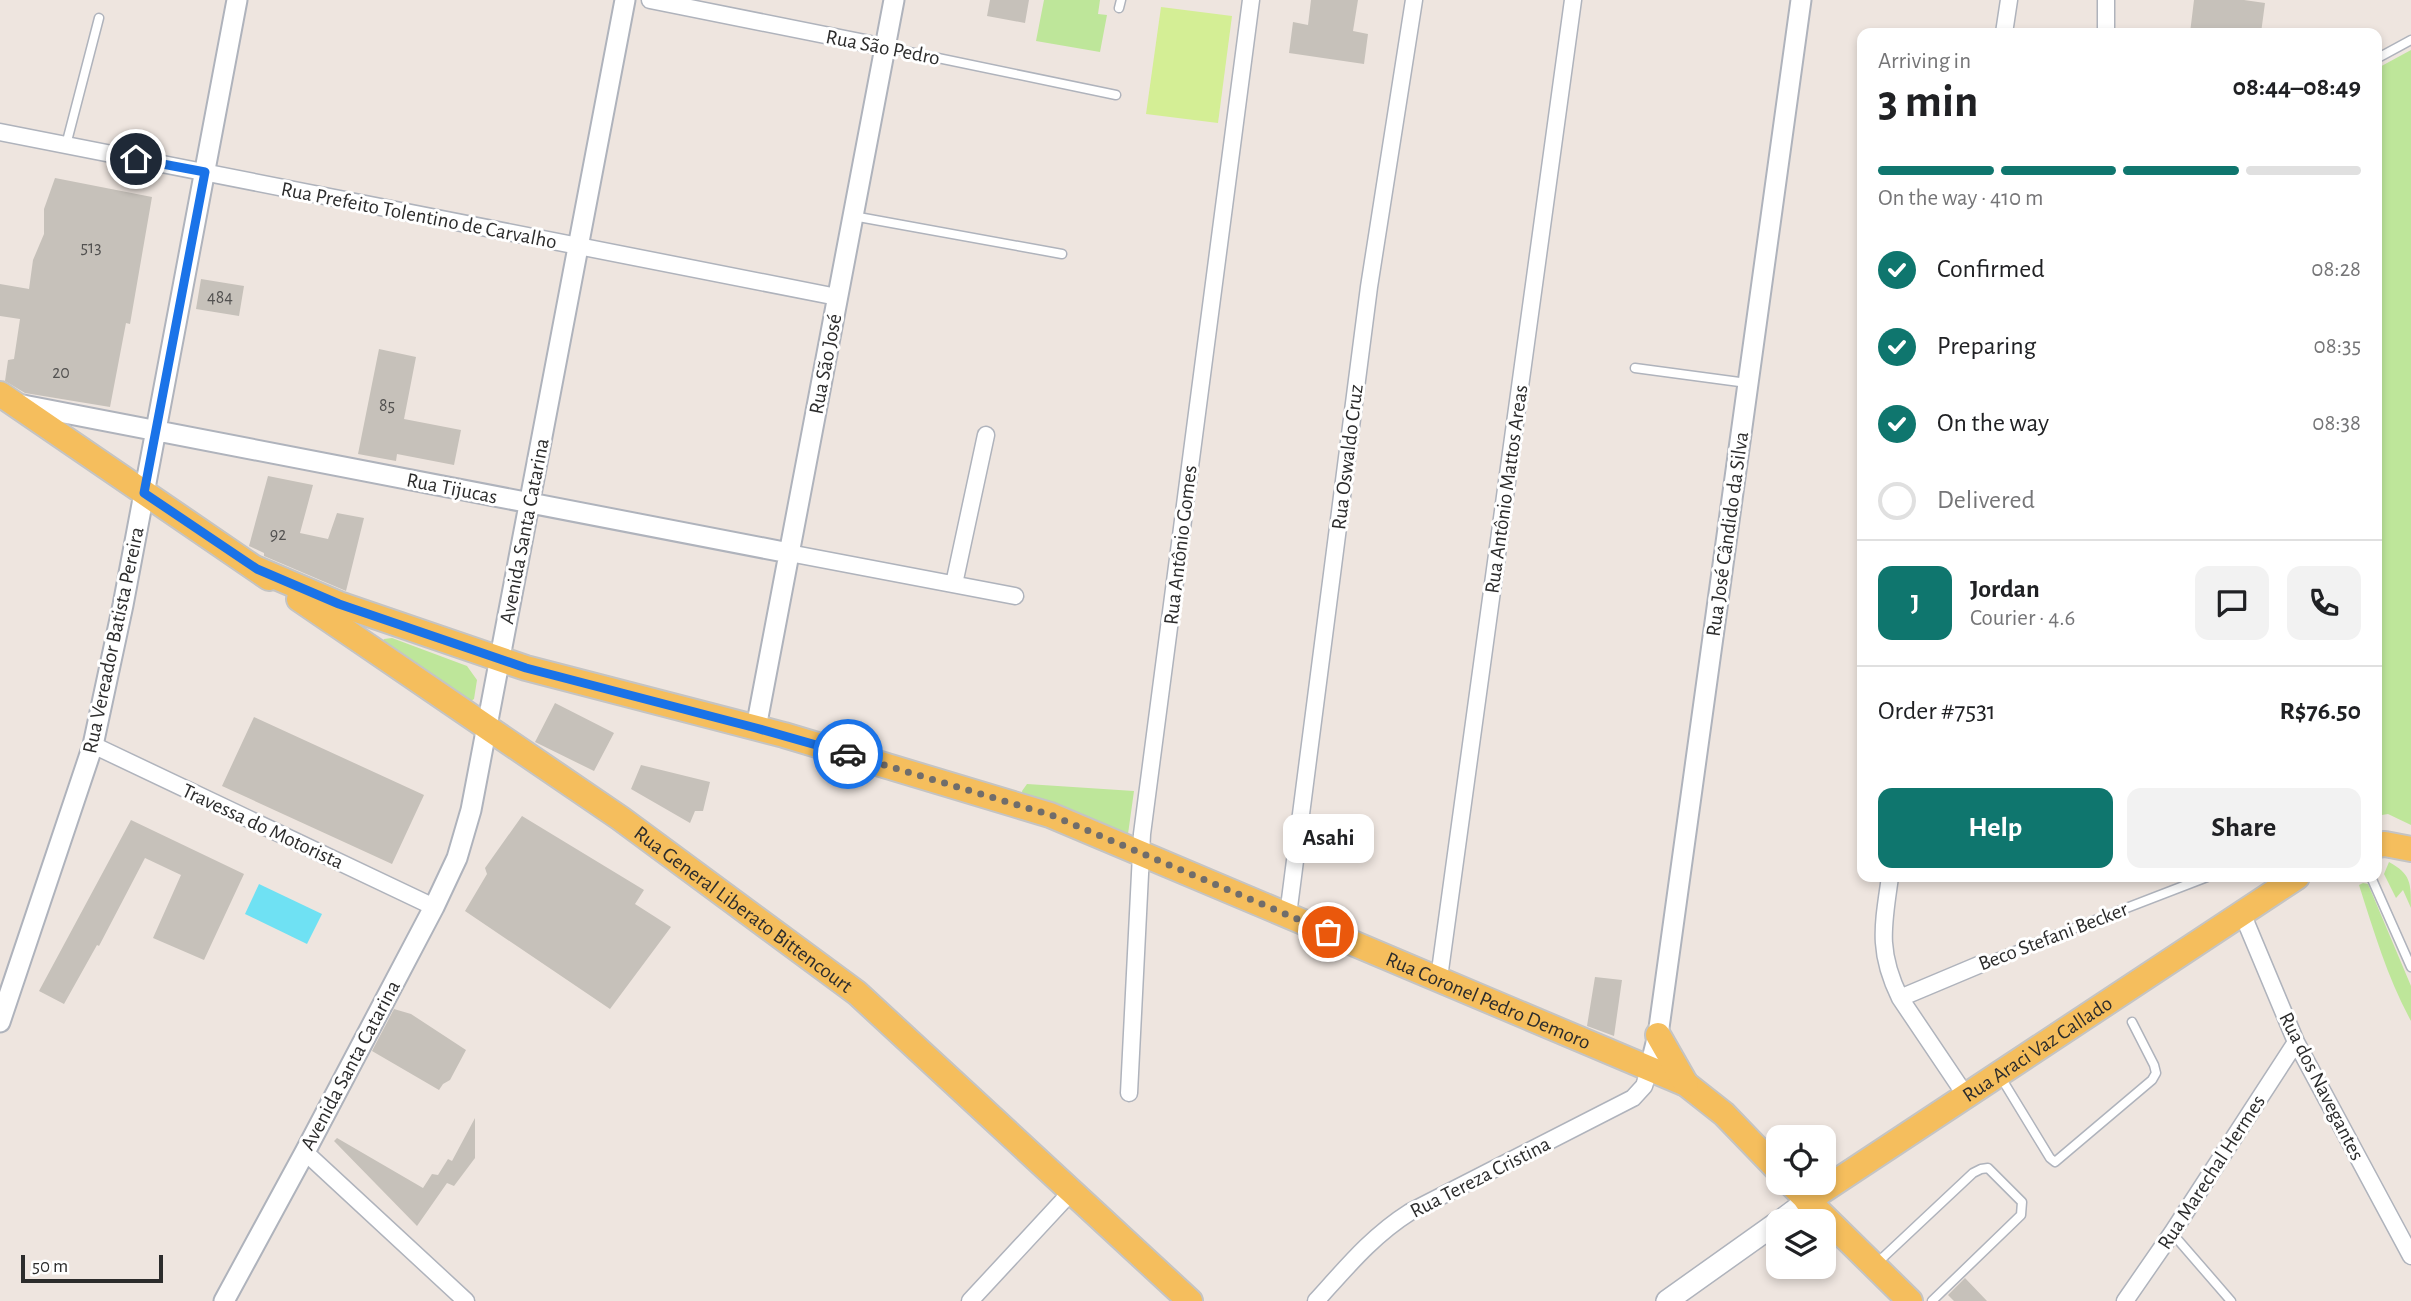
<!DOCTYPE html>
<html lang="en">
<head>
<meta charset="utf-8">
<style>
  :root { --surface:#fff; --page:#f2f2f2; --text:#202124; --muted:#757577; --line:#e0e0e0; --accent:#0f766e }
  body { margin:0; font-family:"Alegreya Sans",sans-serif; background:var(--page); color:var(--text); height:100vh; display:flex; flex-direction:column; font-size:26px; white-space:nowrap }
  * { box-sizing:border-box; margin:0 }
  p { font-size:23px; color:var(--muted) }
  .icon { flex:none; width:38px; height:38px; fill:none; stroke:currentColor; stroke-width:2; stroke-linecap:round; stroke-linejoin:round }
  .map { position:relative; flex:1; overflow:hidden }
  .sheet { position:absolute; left:1857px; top:28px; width:525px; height:854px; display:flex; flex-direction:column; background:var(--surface); border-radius:14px; box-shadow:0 4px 10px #0003 }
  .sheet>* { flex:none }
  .buttons { position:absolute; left:1766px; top:1125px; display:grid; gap:14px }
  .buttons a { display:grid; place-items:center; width:70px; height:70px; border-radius:14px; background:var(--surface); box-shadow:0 4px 10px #0003; font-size:35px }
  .scale { position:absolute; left:21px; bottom:18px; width:142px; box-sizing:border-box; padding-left:7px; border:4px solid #2c2c2c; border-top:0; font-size:19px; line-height:24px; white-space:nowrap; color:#2c2c2c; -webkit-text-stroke:5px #fff; paint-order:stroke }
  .pin { position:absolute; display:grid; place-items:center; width:60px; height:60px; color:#fff; margin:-30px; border:4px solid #fff; border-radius:50%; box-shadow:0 2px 7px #0007 }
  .courier { position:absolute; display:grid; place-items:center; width:70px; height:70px; margin:-35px; border:5px solid #1a73e8; border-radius:50%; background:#fff; color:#222; box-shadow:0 2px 9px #0007 }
  .bubble { position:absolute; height:49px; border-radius:14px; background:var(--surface); box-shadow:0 4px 10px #0003; font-size:23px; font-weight:600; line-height:49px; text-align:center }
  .overview em { font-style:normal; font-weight:600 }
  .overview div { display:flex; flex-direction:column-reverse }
  .overview { display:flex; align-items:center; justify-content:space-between; height:119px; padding:0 21px }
  h1 { font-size:46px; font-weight:600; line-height:52px }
  .bar { display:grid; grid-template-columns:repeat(4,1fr); gap:10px 7px; align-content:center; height:84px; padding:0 21px }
  .bar i { height:9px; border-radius:5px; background:var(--line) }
  .bar .selected { background:var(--accent) }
  .bar p { grid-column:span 4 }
  .line { display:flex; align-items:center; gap:18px; padding:0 21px; border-top:2px solid var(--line) }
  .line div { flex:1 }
  .round { display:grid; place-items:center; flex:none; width:74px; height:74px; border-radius:14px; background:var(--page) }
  ol { padding:0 21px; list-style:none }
  li { display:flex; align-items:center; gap:21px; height:77px }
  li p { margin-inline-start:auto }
  li .icon { padding:7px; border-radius:50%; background:var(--accent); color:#fff; stroke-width:4 }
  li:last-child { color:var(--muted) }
  li i { width:38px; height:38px; border:4px solid var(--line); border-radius:50% }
  .cta { display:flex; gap:14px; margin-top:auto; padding:14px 21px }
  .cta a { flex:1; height:80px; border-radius:14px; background:var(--accent); color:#fff; font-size:28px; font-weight:600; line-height:80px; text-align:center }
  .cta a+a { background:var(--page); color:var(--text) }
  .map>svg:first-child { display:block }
  .green { fill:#bee69a }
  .pitch { fill:#d4ee95 }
  .water { fill:#6fe1f3 }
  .building { fill:#c6c1ba }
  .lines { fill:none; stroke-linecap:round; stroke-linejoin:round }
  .service-casing { stroke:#afb3bc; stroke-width:11 }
  .minor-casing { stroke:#afb3bc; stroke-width:19 }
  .tertiary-casing { stroke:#afb3bc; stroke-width:23 }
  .secondary-casing { stroke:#afb3bc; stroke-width:24 }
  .primary-casing { stroke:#c4c4c4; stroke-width:28 }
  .service { stroke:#fff; stroke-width:8 }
  .minor { stroke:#fff; stroke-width:16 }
  .tertiary { stroke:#fff; stroke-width:19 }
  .secondary { stroke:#fff; stroke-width:21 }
  .primary { stroke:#f5be5d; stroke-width:24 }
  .done { stroke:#706d6b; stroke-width:7; stroke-dasharray:0 12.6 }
  .route { stroke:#1a73e8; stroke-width:9 }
  .labels { text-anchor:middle; stroke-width:6; stroke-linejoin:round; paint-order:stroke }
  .number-label { font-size:18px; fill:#525150 }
  .street-label { font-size:21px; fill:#2c2c2c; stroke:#fff }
</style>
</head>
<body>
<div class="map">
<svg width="2411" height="1301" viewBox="0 0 2411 1301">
  <rect width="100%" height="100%" fill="#eee5df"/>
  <path class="green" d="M 1044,0 L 1100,0 L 1098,14 L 1107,15 L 1100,52 L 1036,41 Z
    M 2411,50 L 2411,825 L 2388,814 L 2376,816 L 2376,69 Z
    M 392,638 L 467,666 L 477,680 L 474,699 L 467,704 L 379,646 L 384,639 Z
    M 1027,784 L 1134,791 L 1128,834 L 1023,797 L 1022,791 Z
    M 2389,862 C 2411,874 2411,883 2411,908 L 2403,890 L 2396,898 L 2384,874 Z
    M 2363,883 L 2368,884 L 2411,986 L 2411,1021 C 2388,979 2374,932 2359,885 Z"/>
  <path class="pitch" d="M 1161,7 L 1232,16 L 1218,123 L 1146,114 Z"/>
  <path class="water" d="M 259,884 L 322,914 L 307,944 L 245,914 Z"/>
  <path class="building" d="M 990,0 L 1029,0 L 1025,23 L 987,16 Z
    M 1311,0 L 1358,0 L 1353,31 L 1368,34 L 1364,64 L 1289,53 L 1293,22 L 1308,25 Z
    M 2194,0 L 2244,0 L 2265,3 L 2261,33 L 2190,33 Z
    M 55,178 L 152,197 L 130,324 L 126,323 L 110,407 L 25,393 L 5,381 L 8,360 L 14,359 L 20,319 L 0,316 L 0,284 L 29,289 L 33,260 L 44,234 L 44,209 Z
    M 201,279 L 244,286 L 239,316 L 196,309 Z
    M 379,349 L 416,357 L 404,419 L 461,430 L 454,465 L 397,454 L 396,461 L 358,454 Z
    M 268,476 L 313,485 L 300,533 L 328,539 L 337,513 L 364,518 L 346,591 L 264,556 L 264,553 L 249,546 Z
    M 555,703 L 614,733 L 594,771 L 535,742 Z
    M 254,717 L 424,795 L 392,864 L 222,786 Z
    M 641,765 L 710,782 L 703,811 L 695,811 L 690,823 L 631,789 Z
    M 522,816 L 644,890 L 635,904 L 671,927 L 610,1009 L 465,911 L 487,874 L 485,868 Z
    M 131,820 L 244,874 L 204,960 L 153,938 L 181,875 L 145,858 L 99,946 L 97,945 L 64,1004 L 39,991 Z
    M 1595,977 L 1622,980 L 1614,1036 L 1587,1026 Z
    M 394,1009 L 411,1014 L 466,1050 L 450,1080 L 443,1084 L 439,1090 L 372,1051 Z
    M 475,1118 L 475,1158 L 454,1186 L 447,1183 L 417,1226 L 334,1141 L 337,1138 L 423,1188 L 432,1174 L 438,1175 L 448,1159 L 452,1161 Z
    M 1965,1278 L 1987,1301 L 1954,1301 L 1948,1295 Z"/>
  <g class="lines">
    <g class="service-casing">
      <path id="service" d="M 1119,8 L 1121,0
        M 885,47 L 1116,95
        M 2376,59 L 2411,40
        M 66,145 L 99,18
        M 853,216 L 1062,254
        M 1635,368 L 1747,383
        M 2371,877 L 2411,967
        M 1981,964 L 2207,877
        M 2000,1076 L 2050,1158 L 2055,1162 L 2152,1080 L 2156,1073 L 2154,1065 L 2132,1022
        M 2172,1233 L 2231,1301
        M 1876,1264 L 1973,1173 L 1981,1169 L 1988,1168 L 2022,1202 L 2021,1215 L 1932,1301"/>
    </g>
    <g class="minor-casing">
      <path id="minor" d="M 650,0 L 885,47
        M 2106,0 L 2106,33
        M 2004,33 L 2009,0
        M 0,132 L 837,297
        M 789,553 L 1015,596
        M 954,584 L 986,435
        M 93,745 L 434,907
        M 1890,877 C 1883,926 1877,951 1900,998 L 1966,1096
        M 2242,913 L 2296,1042 L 2411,1256
        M 1288,915 L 1369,287 L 1414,0
        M 1439,978 L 1573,0
        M 1900,998 L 1981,964
        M 1129,1093 L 1142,834 L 1251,0
        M 305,1152 L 466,1301
        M 970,1301 L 1072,1191
        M 1316,1301 C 1346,1268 1372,1236 1410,1212 L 1633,1098 L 1644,1086 L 1650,1067
        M 2125,1301 L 2172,1233 L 2296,1042"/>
    </g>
    <g class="tertiary-casing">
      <path id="tertiary" d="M 18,404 L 789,553
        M 756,728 L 894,0
        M 0,1022 L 93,745 L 123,605 L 237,0
        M 1650,1067 L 1658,1035 L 1801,0
        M 224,1301 L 305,1152 L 434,907 L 457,858 L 471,810 L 625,0"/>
    </g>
    <g class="secondary-casing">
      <path id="secondary" d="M 1779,1222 L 1807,1201
        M 1667,1301 L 1778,1222"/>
    </g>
    <g class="primary-casing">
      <g id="primary">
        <path d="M 0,394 L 269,578"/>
        <path id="s1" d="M 257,569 L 339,604 L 526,668 L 784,735 L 1050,815 L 1686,1084 L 1724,1114 L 1778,1170"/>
        <path id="s2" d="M 299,599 L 620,818 L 857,993 L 1190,1301"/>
        <path d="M 2376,845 L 2385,844 L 2411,849"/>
        <path d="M 1658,1035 L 1686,1084"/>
        <path d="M 1790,1183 L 1910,1301"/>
        <path id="s3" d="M 1807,1201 L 2297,877"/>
      </g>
    </g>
    <use href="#service" class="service"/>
    <use href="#minor" class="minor"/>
    <use href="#tertiary" class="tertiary"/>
    <use href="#secondary" class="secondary"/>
    <use href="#primary" class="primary"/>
  </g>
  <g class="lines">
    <path class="done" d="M 848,754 L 1051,815 L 1328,932"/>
    <path class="route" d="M 136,159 L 205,172 L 144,493 L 257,569 L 339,604 L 526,668 L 756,728 L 848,754"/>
  </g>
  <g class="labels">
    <g class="number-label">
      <text x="91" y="253">513</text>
      <text x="220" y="303">484</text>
      <text x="61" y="378">20</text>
      <text x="387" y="411">85</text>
      <text x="278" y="540">92</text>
    </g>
    <g class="street-label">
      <text transform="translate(883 47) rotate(11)" y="7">Rua São Pedro</text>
      <text transform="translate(419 215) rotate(11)" y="7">Rua Prefeito Tolentino de Carvalho</text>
      <text transform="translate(825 364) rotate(-79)" y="7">Rua São José</text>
      <text transform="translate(1347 457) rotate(-83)" y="7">Rua Oswaldo Cruz</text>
      <text transform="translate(452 488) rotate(11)" y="7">Rua Tijucas</text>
      <text transform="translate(1506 489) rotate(-82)" y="7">Rua Antônio Mattos Areas</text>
      <text transform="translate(524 531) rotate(-79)" y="7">Avenida Santa Catarina</text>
      <text transform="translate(1727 534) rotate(-82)" y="7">Rua José Cândido da Silva</text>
      <text transform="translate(1180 545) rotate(-83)" y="7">Rua Antônio Gomes</text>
      <text transform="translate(113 640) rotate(-78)" y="7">Rua Vereador Batista Pereira</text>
      <text transform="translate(263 826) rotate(25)" y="7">Travessa do Motorista</text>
      <text dy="7" stroke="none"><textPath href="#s2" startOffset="542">Rua General Liberato Bittencourt</textPath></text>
      <text transform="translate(2053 936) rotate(-21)" y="7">Beco Stefani Becker</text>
      <text dy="7" stroke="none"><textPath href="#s1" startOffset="1307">Rua Coronel Pedro Demoro</textPath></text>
      <text dy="7" stroke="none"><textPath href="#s3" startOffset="276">Rua Araci Vaz Callado</textPath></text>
      <text transform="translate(350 1065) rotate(-62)" y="7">Avenida Santa Catarina</text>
      <text transform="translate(2322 1086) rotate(63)" y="7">Rua dos Navegantes</text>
      <text transform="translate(2211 1172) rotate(-57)" y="7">Rua Marechal Hermes</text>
      <text transform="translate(1480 1177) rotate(-27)" y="7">Rua Tereza Cristina</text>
    </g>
  </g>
</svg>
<div class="buttons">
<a><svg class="icon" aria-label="locate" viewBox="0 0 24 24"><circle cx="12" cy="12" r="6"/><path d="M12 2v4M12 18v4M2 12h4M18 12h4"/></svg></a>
<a><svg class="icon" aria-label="layers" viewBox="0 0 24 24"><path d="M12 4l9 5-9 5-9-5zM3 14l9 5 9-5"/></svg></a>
</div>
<div class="scale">50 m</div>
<div class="pin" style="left:1328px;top:932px;background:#ea580c"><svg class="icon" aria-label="bag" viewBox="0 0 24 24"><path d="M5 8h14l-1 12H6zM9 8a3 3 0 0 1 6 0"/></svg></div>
<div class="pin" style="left:136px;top:159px;background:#1f2937"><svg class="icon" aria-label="home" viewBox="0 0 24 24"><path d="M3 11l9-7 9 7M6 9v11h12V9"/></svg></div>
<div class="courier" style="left:848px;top:754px"><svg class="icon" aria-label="car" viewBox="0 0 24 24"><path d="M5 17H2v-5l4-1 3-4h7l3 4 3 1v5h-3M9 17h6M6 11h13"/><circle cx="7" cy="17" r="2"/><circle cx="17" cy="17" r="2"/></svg></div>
<div class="bubble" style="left:1283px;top:814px;width:91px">Asahi</div>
<section class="sheet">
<div class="overview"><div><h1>3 min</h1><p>Arriving in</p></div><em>08:44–08:49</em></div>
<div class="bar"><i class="selected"></i><i class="selected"></i><i class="selected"></i><i></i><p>On the way · 410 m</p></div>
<ol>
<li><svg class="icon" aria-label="check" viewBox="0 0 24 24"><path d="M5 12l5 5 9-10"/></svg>Confirmed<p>08:28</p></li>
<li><svg class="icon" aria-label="check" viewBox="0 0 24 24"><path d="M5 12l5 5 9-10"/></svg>Preparing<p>08:35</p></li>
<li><svg class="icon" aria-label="check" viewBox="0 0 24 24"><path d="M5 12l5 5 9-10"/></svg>On the way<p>08:38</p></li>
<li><i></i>Delivered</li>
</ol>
<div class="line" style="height:126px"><b class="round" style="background:var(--accent);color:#fff">J</b><div><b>Jordan</b><p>Courier · 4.6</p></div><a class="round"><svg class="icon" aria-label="chat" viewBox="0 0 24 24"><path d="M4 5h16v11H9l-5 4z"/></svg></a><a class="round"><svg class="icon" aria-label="phone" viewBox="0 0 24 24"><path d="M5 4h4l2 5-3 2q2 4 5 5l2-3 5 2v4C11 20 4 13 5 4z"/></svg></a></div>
<div class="line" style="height:91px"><div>Order #7531</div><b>R$76.50</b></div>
<div class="cta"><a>Help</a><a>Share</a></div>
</section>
</div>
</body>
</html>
